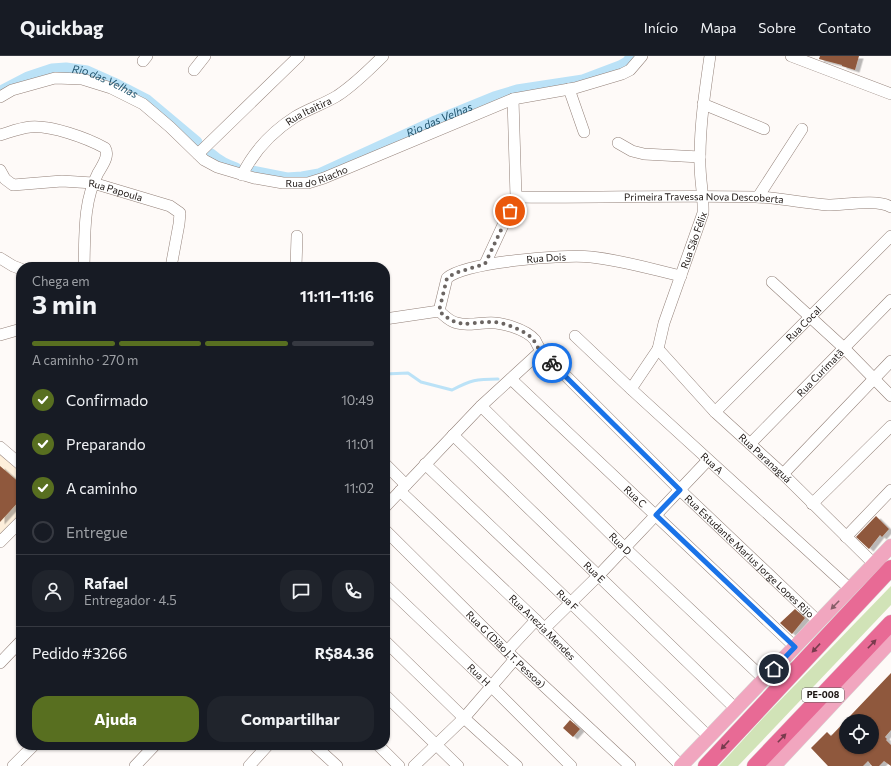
<!DOCTYPE html>
<html lang="pt">
<head>
<meta charset="utf-8">
<style>
  :root { --surface:#171b24; --page:#20242c; --text:#f1f3f6; --muted:#9ea1a6; --line:#363941; --accent:#586f20 }
  body { margin:0; font-family:Commissioner,sans-serif; background:var(--page); color:var(--text); height:100vh; display:flex; flex-direction:column; font-size:15px; white-space:nowrap }
  * { box-sizing:border-box; margin:0 }
  p { font-size:13px; color:var(--muted) }
  .icon { flex:none; width:22px; height:22px; fill:none; stroke:currentColor; stroke-width:2; stroke-linecap:round; stroke-linejoin:round }
  .map { position:relative; flex:1; overflow:hidden }
  .details { position:absolute; left:16px; top:206px; width:374px; height:488px; display:flex; flex-direction:column; background:var(--surface); border-radius:16px; box-shadow:0 1px 3px #0004 }
  .details>* { flex:none }
  .buttons { position:absolute; left:839px; top:658px; display:grid; gap:8px }
  .buttons a { display:grid; place-items:center; width:40px; height:40px; border-radius:50%; background:var(--surface); box-shadow:0 1px 3px #0004; font-size:20px }
  .pin { position:absolute; display:grid; place-items:center; width:34px; height:34px; color:#fff; margin:-17px; border:2px solid #fff; border-radius:50%; box-shadow:0 1px 4px #0007 }
  .courier { position:absolute; display:grid; place-items:center; width:40px; height:40px; margin:-20px; border:3px solid #1a73e8; border-radius:50%; background:#fff; color:#222; box-shadow:0 1px 5px #0007 }
  .overview em { font-style:normal; font-weight:700 }
  .overview div { display:flex; flex-direction:column-reverse }
  .overview { display:flex; align-items:center; justify-content:space-between; height:68px; padding:0 16px }
  h1 { font-size:26px; font-weight:700; line-height:30px }
  .bar { display:grid; grid-template-columns:repeat(4,1fr); gap:6px 4px; align-content:center; height:48px; padding:0 16px }
  .bar i { height:5px; border-radius:3px; background:var(--line) }
  .bar .selected { background:var(--accent) }
  .bar p { grid-column:span 4 }
  .line { display:flex; align-items:center; gap:10px; padding:0 16px; border-top:1px solid var(--line) }
  .line div { flex:1 }
  .round { display:grid; place-items:center; flex:none; width:42px; height:42px; border-radius:16px; background:var(--page) }
  ol { padding:0 16px; list-style:none }
  li { display:flex; align-items:center; gap:12px; height:44px }
  li p { margin-inline-start:auto }
  li .icon { padding:4px; border-radius:50%; background:var(--accent); color:#fff; stroke-width:4 }
  li:last-child { color:var(--muted) }
  li i { width:22px; height:22px; border:2px solid var(--line); border-radius:50% }
  .action { display:flex; gap:8px; margin-top:auto; padding:8px 16px }
  .action a { flex:1; height:46px; border-radius:16px; background:var(--accent); color:#fff; font-size:16px; font-weight:700; line-height:46px; text-align:center }
  .action a+a { background:var(--page); color:var(--text) }
  header { display:flex; align-items:center; gap:24px; box-sizing:border-box; height:56px; padding:0 20px; background:var(--surface); border-bottom:1px solid var(--line) }
  header strong { font-size:19px }
  nav { display:flex; gap:22px; margin-inline-start:auto; font-size:14px }
  .map>svg:first-child { display:block }
  .industrial { fill:#fdefdb }
  .green { fill:#d1e3b7 }
  .lines { fill:none; stroke-linecap:round; stroke-linejoin:round }
  .stream { stroke:#bbe2f7; stroke-width:3 }
  .canal { stroke:#bbe2f7; stroke-width:11 }
  .building { fill:#8f593c; fill-rule:evenodd; filter:url(#shadow) }
  .minor-casing { stroke:#938179; stroke-width:12 }
  .major-casing { stroke:#d6d5d4; stroke-width:15 }
  .highway-casing { stroke:#d6d5d4; stroke-width:17 }
  .minor { stroke:#fff; stroke-width:11 }
  .major { stroke:#f1a6bf; stroke-width:14 }
  .highway { stroke:#e86a95; stroke-width:16 }
  .oneway { fill:#865e68 }
  .oneway2 { fill:#783b4d }
  .done { stroke:#6b6562; stroke-width:4; stroke-dasharray:0 7.2 }
  .route { stroke:#1a73e8; stroke-width:5 }
  .labels { text-anchor:middle; stroke-width:3; stroke-linejoin:round; paint-order:stroke }
  .shield { fill:#fff; stroke:#605b59; stroke-width:1 }
  .shield-label { font-size:9px; font-weight:bold; fill:#1c1512 }
  .street-label { font-size:10px; fill:#1c1512; stroke:#fff }
  .water-label { font-size:11px; font-style:italic; fill:#245770; stroke:#fff }
</style>
</head>
<body>
<header>
<strong>Quickbag</strong>
<nav><a>Início</a><a>Mapa</a><a>Sobre</a><a>Contato</a></nav>
</header>
<div class="map">
<svg width="891" height="710" viewBox="0 0 891 710">
  <defs>
    <filter id="shadow"><feDropShadow dx="4.5" dy="2.5" stdDeviation="0" flood-color="#0004"/></filter>
  </defs>
  <rect width="100%" height="100%" fill="#fefaf8"/>
  <path class="industrial" d="M 0,393 L 21,412 L 21,462 L 0,482 Z"/>
  <path class="green" d="M 891,530 L 891,549 L 738,710 L 719,710 L 763,662 Z"/>
  <g class="lines">
    <path class="stream" d="M 385,318 L 408,317 L 421,326 L 452,334 C 471,324 476,323 498,323"/>
    <g class="canal">
      <path id="s1" d="M 3,34 L 28,21 L 52,13 L 66,12 L 87,15 L 114,27 L 147,44 L 197,86"/>
      <path d="M 211,98 C 219,105 226,109 236,112"/>
      <path id="s2" d="M 247,114 L 287,122 L 302,121 L 319,118 L 435,65 L 494,41 L 517,34 L 583,24 L 620,10 L 627,6 L 632,0"/>
    </g>
  </g>
  <path class="building" d="M 820,0 L 859,0 L 855,14 L 842,10 L 842,9 L 819,3 Z
    M 0,410 L 21,428 L 21,443 L 0,466 Z
    M 876,460 L 889,473 L 882,481 L 880,479 L 869,493 L 856,481 Z
    M 795,553 L 805,562 L 792,578 L 780,567 Z
    M 891,617 L 891,674 L 885,681 L 887,683 L 886,684 L 891,689 L 891,710 L 884,705 L 879,710 L 872,710 L 868,705 L 863,710 L 828,710 L 811,692 L 827,676 L 831,680 ZM 846,665 L 872,665 L 872,691 L 846,691 Z
    M 570,664 L 580,673 L 573,681 L 563,672 Z"/>
  <g class="lines">
    <g class="minor-casing">
      <g id="minor">
        <path d="M 791,0 L 891,38"/>
        <path d="M 143,5 L 147,0"/>
        <path d="M 194,14 L 205,0"/>
        <path d="M 569,33 L 584,76"/>
        <path id="s3" d="M 0,41 L 12,34 L 55,22 L 82,23 L 111,32 L 143,48 L 170,71 L 204,104 L 217,111 L 254,122 L 283,127 L 308,127 L 324,122 L 513,43 L 575,32 L 622,18 L 630,14 L 642,0"/>
        <path d="M 703,48 L 764,73"/>
        <path d="M 0,79 C 10,76 20,72 30,71 C 51,69 87,82 105,92 C 110,100 102,110 98,117 C 83,146 85,179 84,211"/>
        <path d="M 618,87 L 632,95 L 644,98 L 700,101"/>
        <path d="M 198,98 L 299,0"/>
        <path id="s4" d="M 0,114 L 5,123 L 13,129 L 62,125 L 93,127 L 170,150 L 180,157 L 179,168 L 171,211"/>
        <path id="s5" d="M 242,119 C 254,95 273,75 295,61 C 308,53 324,48 337,40 C 354,29 369,14 383,0"/>
        <path id="s6" d="M 516,141 C 596,142 676,139 756,141 C 780,142 804,147 828,149 C 845,149 877,143 891,151"/>
        <path d="M 758,141 L 802,73"/>
        <path d="M 0,202 L 13,210 L 21,213"/>
        <path d="M 485,208 L 516,141 L 513,43"/>
        <path d="M 296,211 L 297,180"/>
        <path d="M 772,226 L 844,292 L 891,340"/>
        <path id="s7" d="M 439,255 L 447,222 C 466,206 564,198 591,201 C 621,204 651,213 681,220"/>
        <path id="s8" d="M 385,263 L 439,255 C 445,260 450,266 457,267 C 467,270 476,267 486,267 C 499,265 526,273 535,284 C 537,288 539,292 541,295 L 680,434 L 819,566"/>
        <path d="M 0,279 L 21,273"/>
        <path id="s9" d="M 575,280 L 631,333 L 850,533"/>
        <path id="s10" d="M 658,293 L 715,356 L 783,418 L 874,508"/>
        <path id="s11" d="M 511,323 L 795,591"/>
        <path id="s12" d="M 631,333 L 658,293 L 664,267 L 703,157 C 704,139 699,120 700,101 C 700,68 705,34 710,0"/>
        <path id="s13" d="M 481,350 L 625,492 L 764,623"/>
        <path id="s14" d="M 715,356 L 891,180"/>
        <path id="s15" d="M 453,379 L 736,653"/>
        <path id="s16" d="M 750,388 L 891,244"/>
        <path d="M 0,391 L 21,409"/>
        <path d="M 385,408 L 406,429"/>
        <path id="s17" d="M 425,408 L 571,547 L 709,681"/>
        <path d="M 783,418 L 891,305"/>
        <path id="s18" d="M 400,435 L 536,564 L 681,710"/>
        <path d="M 812,448 L 891,370"/>
        <path d="M 385,451 L 481,350 L 541,295"/>
        <path id="s19" d="M 385,474 L 515,603 L 630,710"/>
        <path d="M 846,481 L 891,434"/>
        <path d="M 0,486 L 21,465"/>
        <path id="s20" d="M 385,529 L 491,630 L 571,710"/>
        <path d="M 544,573 L 599,519 L 708,404"/>
        <path d="M 385,585 L 464,662 L 517,710"/>
        <path d="M 508,594 L 536,564"/>
        <path d="M 0,607 L 21,585"/>
        <path d="M 385,639 L 458,710"/>
        <path d="M 314,689 L 337,710"/>
        <path d="M 378,689 L 399,710"/>
        <path d="M 13,710 L 34,689"/>
        <path d="M 135,710 L 155,689"/>
        <path d="M 249,710 L 268,689"/>
        <path d="M 414,710 L 464,662 L 515,603"/>
      </g>
    </g>
    <g class="major-casing">
      <path id="major" d="M 681,710 L 891,490
        M 774,710 L 891,585"/>
    </g>
    <g class="highway-casing">
      <path id="highway" d="M 706,710 L 891,512
        M 755,710 L 891,567"/>
    </g>
    <use href="#minor" class="minor"/>
    <use href="#major" class="major"/>
    <use href="#highway" class="highway"/>
  </g>
  <defs><path id="oneway-solid" d="M-6-.8H1V-3.2L6.5 0L1 3.2V.8H-6Z"/></defs>
  <use class="oneway" href="#oneway-solid" transform="translate(835 549) rotate(134)"/>
  <g class="oneway2">
    <use href="#oneway-solid" transform="translate(872 588) rotate(-46)"/>
    <use href="#oneway-solid" transform="translate(816 592) rotate(133)"/>
    <use href="#oneway-solid" transform="translate(782 682) rotate(-46)"/>
    <use href="#oneway-solid" transform="translate(725 689) rotate(133)"/>
  </g>
  <g class="lines">
    <path class="done" d="M 510,155 L 485,208 L 455,217 L 447,222 L 439,255 C 460,274 466,266 491,266 C 503,266 518,272 528,279 C 535,283 536,290 541,296 C 544,300 548,303 552,307"/>
    <path class="route" d="M 552,307 L 680,434 L 656,459 L 795,591 L 774,613"/>
  </g>
  <g class="labels">
    <rect class="shield" x="802" y="632" width="42" height="14" rx="3"/>
    <g class="shield-label">
      <text x="823" y="642">PE-008</text>
    </g>
    <g class="street-label">
      <text dy="4" stroke="none"><textPath href="#s5" startOffset="94">Rua Itaitira</textPath></text>
      <text dy="4" stroke="none"><textPath href="#s3" startOffset="352">Rua do Riacho</textPath></text>
      <text dy="4" stroke="none"><textPath href="#s4" startOffset="124">Rua Papoula</textPath></text>
      <text dy="4" stroke="none"><textPath href="#s6" startOffset="188">Primeira Travessa Nova Descoberta</textPath></text>
      <text dy="4" stroke="none"><textPath href="#s12" startOffset="163">Rua São Félix</textPath></text>
      <text dy="4" stroke="none"><textPath href="#s7" startOffset="136">Rua Dois</textPath></text>
      <text dy="4" stroke="none"><textPath href="#s14" startOffset="125">Rua Cocal</textPath></text>
      <text dy="4" stroke="none"><textPath href="#s16" startOffset="100">Rua Curimatã</textPath></text>
      <text dy="4" stroke="none"><textPath href="#s10" startOffset="153">Rua Paranaguá</textPath></text>
      <text dy="4" stroke="none"><textPath href="#s9" startOffset="187">Rua A</textPath></text>
      <text dy="4" stroke="none"><textPath href="#s11" startOffset="171">Rua C</textPath></text>
      <text dy="4" stroke="none"><textPath href="#s13" startOffset="196">Rua D</textPath></text>
      <text dy="4" stroke="none"><textPath href="#s8" startOffset="464">Rua Estudante Marlus Jorge Lopes Rijo</textPath></text>
      <text dy="4" stroke="none"><textPath href="#s15" startOffset="197">Rua E</textPath></text>
      <text dy="4" stroke="none"><textPath href="#s17" startOffset="197">Rua F</textPath></text>
      <text dy="4" stroke="none"><textPath href="#s18" startOffset="197">Rua Anezia Mendes</textPath></text>
      <text dy="4" stroke="none"><textPath href="#s19" startOffset="170">Rua G (Dião J.T. Pessoa)</textPath></text>
      <text dy="4" stroke="none"><textPath href="#s20" startOffset="130">Rua H</textPath></text>
    </g>
    <g class="water-label">
      <text dy="4" stroke="none"><textPath href="#s1" startOffset="109">Rio das Velhas</textPath></text>
      <text dy="4" stroke="none"><textPath href="#s2" startOffset="205">Rio das Velhas</textPath></text>
    </g>
  </g>
</svg>
<div class="buttons">
<a><svg class="icon" aria-label="locate" viewBox="0 0 24 24"><circle cx="12" cy="12" r="6"/><path d="M12 2v4M12 18v4M2 12h4M18 12h4"/></svg></a>
</div>
<div class="pin" style="left:510px;top:155px;background:#ea580c"><svg class="icon" aria-label="bag" viewBox="0 0 24 24"><path d="M5 8h14l-1 12H6zM9 8a3 3 0 0 1 6 0"/></svg></div>
<div class="pin" style="left:774px;top:613px;background:#1f2937"><svg class="icon" aria-label="home" viewBox="0 0 24 24"><path d="M3 11l9-7 9 7M6 9v11h12V9"/></svg></div>
<div class="courier" style="left:552px;top:307px"><svg class="icon" aria-label="bike" viewBox="0 0 24 24"><circle cx="6" cy="16" r="4"/><circle cx="18" cy="16" r="4"/><path d="M6 16l4-8h5l3 8M10 8l3 8H6M13 5h3"/></svg></div>
<section class="details">
<div class="overview"><div><h1>3 min</h1><p>Chega em</p></div><em>11:11–11:16</em></div>
<div class="bar"><i class="selected"></i><i class="selected"></i><i class="selected"></i><i></i><p>A caminho · 270 m</p></div>
<ol>
<li><svg class="icon" aria-label="check" viewBox="0 0 24 24"><path d="M5 12l5 5 9-10"/></svg>Confirmado<p>10:49</p></li>
<li><svg class="icon" aria-label="check" viewBox="0 0 24 24"><path d="M5 12l5 5 9-10"/></svg>Preparando<p>11:01</p></li>
<li><svg class="icon" aria-label="check" viewBox="0 0 24 24"><path d="M5 12l5 5 9-10"/></svg>A caminho<p>11:02</p></li>
<li><i></i>Entregue</li>
</ol>
<div class="line" style="height:72px"><a class="round"><svg class="icon" aria-label="person" viewBox="0 0 24 24"><circle cx="12" cy="8" r="4"/><path d="M4 21q1-7 8-7t8 7"/></svg></a><div><b>Rafael</b><p>Entregador · 4.5</p></div><a class="round"><svg class="icon" aria-label="chat" viewBox="0 0 24 24"><path d="M4 5h16v11H9l-5 4z"/></svg></a><a class="round"><svg class="icon" aria-label="phone" viewBox="0 0 24 24"><path d="M5 4h4l2 5-3 2q2 4 5 5l2-3 5 2v4C11 20 4 13 5 4z"/></svg></a></div>
<div class="line" style="height:52px"><div>Pedido #3266</div><b>R$84.36</b></div>
<div class="action"><a>Ajuda</a><a>Compartilhar</a></div>
</section>
</div>
</body>
</html>
